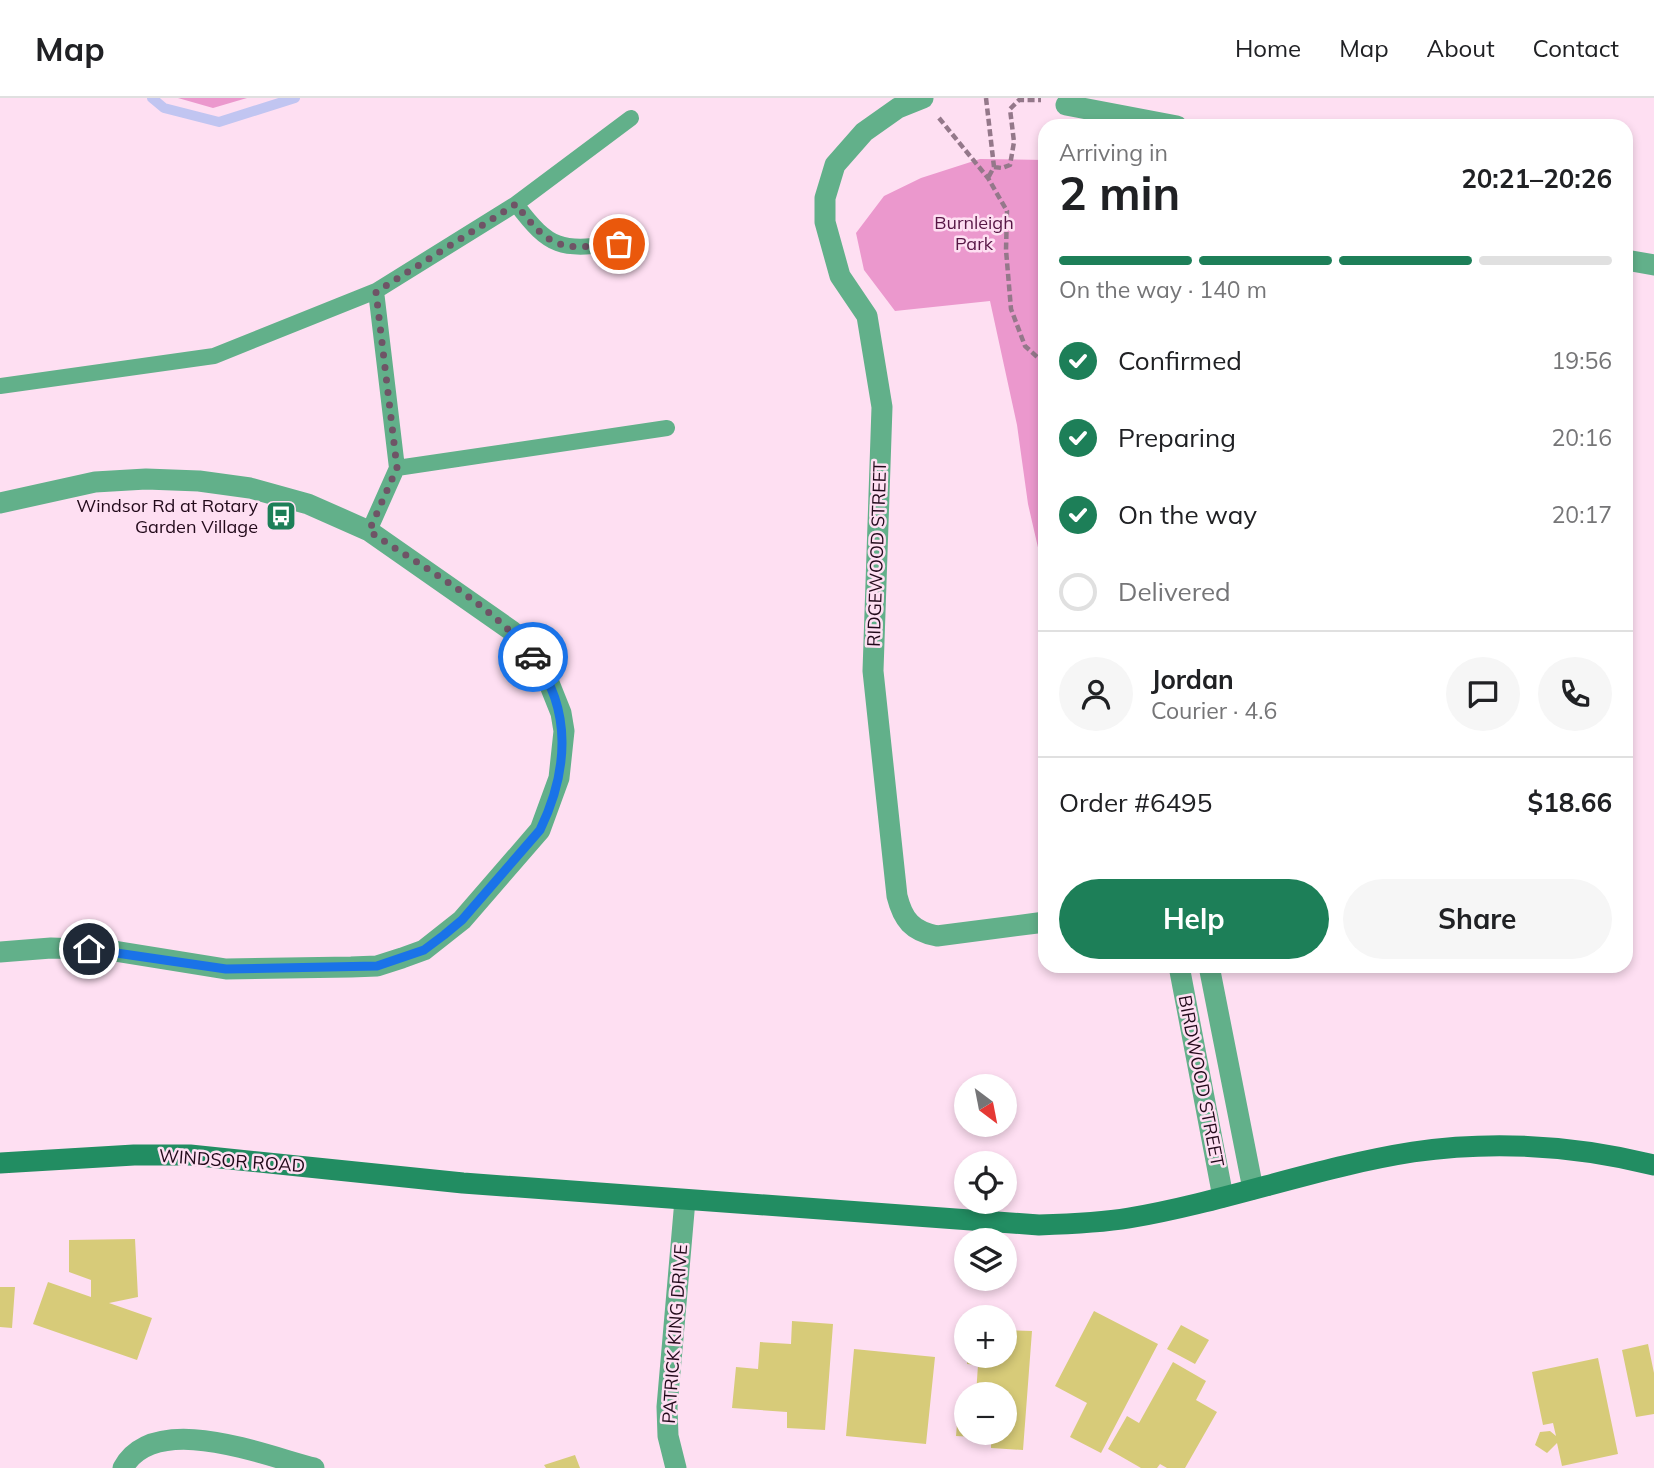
<!DOCTYPE html>
<html lang="en">
<head>
<meta charset="utf-8">
<style>
  :root { --surface:#fff; --page:#f6f6f6; --text:#202124; --muted:#757577; --line:#e0e0e0; --accent:#1d7f58 }
  body { margin:0; font-family:Mulish,sans-serif; background:var(--page); color:var(--text); height:100vh; display:flex; flex-direction:column; font-size:26px; white-space:nowrap }
  * { box-sizing:border-box; margin:0 }
  p { font-size:23px; color:var(--muted) }
  .icon { flex:none; width:38px; height:38px; fill:none; stroke:currentColor; stroke-width:2; stroke-linecap:round; stroke-linejoin:round }
  .map { position:relative; flex:1; overflow:hidden }
  .sheet { position:absolute; left:1038px; top:21px; width:595px; height:854px; display:flex; flex-direction:column; background:var(--surface); border-radius:21px; box-shadow:0 4px 10px #0003 }
  .sheet>* { flex:none }
  .needle { width:46px; rotate:148deg }
  .tools { position:absolute; left:954px; top:976px; display:grid; gap:14px }
  .tools a { display:grid; place-items:center; width:63px; height:63px; border-radius:50%; background:var(--surface); box-shadow:0 4px 10px #0003; font-size:35px }
  .pin { position:absolute; display:grid; place-items:center; width:60px; height:60px; color:#fff; margin:-30px; border:4px solid #fff; border-radius:50%; box-shadow:0 2px 7px #0007 }
  .courier { position:absolute; display:grid; place-items:center; width:70px; height:70px; margin:-35px; border:5px solid #1a73e8; border-radius:50%; background:#fff; color:#222; box-shadow:0 2px 9px #0007 }
  .overview em { font-style:normal; font-weight:700 }
  .overview div { display:flex; flex-direction:column-reverse }
  .overview { display:flex; align-items:center; justify-content:space-between; height:119px; padding:0 21px }
  h1 { font-size:46px; font-weight:700; line-height:52px }
  .bar { display:grid; grid-template-columns:repeat(4,1fr); gap:10px 7px; align-content:center; height:84px; padding:0 21px }
  .bar i { height:9px; border-radius:5px; background:var(--line) }
  .bar .active { background:var(--accent) }
  .bar p { grid-column:span 4 }
  .line { display:flex; align-items:center; gap:18px; padding:0 21px; border-top:2px solid var(--line) }
  .line div { flex:1 }
  .round { display:grid; place-items:center; flex:none; width:74px; height:74px; border-radius:37px; background:var(--page) }
  ol { padding:0 21px; list-style:none }
  li { display:flex; align-items:center; gap:21px; height:77px }
  li p { margin-inline-start:auto }
  li .icon { padding:7px; border-radius:50%; background:var(--accent); color:#fff; stroke-width:4 }
  li:last-child { color:var(--muted) }
  li i { width:38px; height:38px; border:4px solid var(--line); border-radius:50% }
  .cta { display:flex; gap:14px; margin-top:auto; padding:14px 21px }
  .cta a { flex:1; height:80px; border-radius:42px; background:var(--accent); color:#fff; font-size:28px; font-weight:700; line-height:80px; text-align:center }
  .cta a+a { background:var(--page); color:var(--text) }
  header { display:flex; align-items:center; gap:42px; box-sizing:border-box; height:98px; padding:0 35px; background:var(--surface); border-bottom:2px solid var(--line) }
  header strong { font-size:33px }
  nav { display:flex; gap:38px; margin-inline-start:auto; font-size:24px }
  .map>svg:first-child { display:block }
  .green { fill:#eb98cd }
  .lines { fill:none; stroke-linecap:round; stroke-linejoin:round }
  .stream { stroke:#c1c5f1; stroke-width:10 }
  .building { fill:#d7cb79 }
  .path { stroke:#94788a; stroke-width:4.5; stroke-dasharray:7 3.5; stroke-linecap:butt }
  .lane { stroke:#62b08a; stroke-width:16 }
  .street { stroke:#62b08a; stroke-width:21 }
  .secondary { stroke:#228d62; stroke-width:21 }
  .done { stroke:#6f5466; stroke-width:7; stroke-dasharray:0 12.6 }
  .route { stroke:#1a73e8; stroke-width:9 }
  .labels { text-anchor:middle; stroke-width:5; stroke-linejoin:round; paint-order:stroke }
  .park-label { font-size:18px; fill:#571645; stroke:#fedff2 }
  .poi-label { font-size:18px; fill:#22091a; stroke:#fedff2; text-anchor:end }
  .street-label { font-size:18px; fill:#22091a; stroke:#fedff2 }
</style>
</head>
<body>
<header>
<strong>Map</strong>
<nav><a>Home</a><a>Map</a><a>About</a><a>Contact</a></nav>
</header>
<div class="map">
<svg width="1654" height="1370" viewBox="0 0 1654 1370">
  <rect width="100%" height="100%" fill="#fedff2"/>
  <path class="green" d="M 178,0 L 247,0 L 213,10 Z
    M 980,61 L 1045,62 L 1045,480 L 1028,406 L 1017,327 L 990,203 L 895,213 L 864,172 L 856,135 L 884,98 L 921,80 Z"/>
  <g class="lines">
    <path class="stream" d="M 152,0 L 164,10 L 219,24 L 295,0"/>
  </g>
  <path class="building" d="M 135,1141 L 138,1199 L 109,1205 L 152,1220 L 137,1262 L 33,1226 L 48,1184 L 91,1199 L 91,1182 L 69,1174 L 69,1142 Z
    M 0,1189 L 15,1189 L 12,1230 L 0,1229 Z
    M 1094,1213 L 1158,1246 L 1101,1355 L 1070,1339 L 1087,1305 L 1055,1288 Z
    M 792,1223 L 833,1226 L 825,1332 L 787,1330 L 787,1314 L 732,1310 L 736,1269 L 758,1271 L 760,1244 L 791,1246 Z
    M 1181,1227 L 1209,1242 L 1195,1266 L 1167,1251 Z
    M 1004,1232 L 1032,1233 L 1023,1352 L 991,1350 L 991,1340 L 956,1338 L 959,1301 L 966,1302 L 966,1335 L 1004,1335 L 1004,1297 L 976,1297 L 978,1267 L 967,1266 L 968,1258 L 1004,1258 Z
    M 1648,1246 L 1654,1275 L 1654,1316 L 1636,1319 L 1622,1252 Z
    M 854,1251 L 935,1259 L 926,1346 L 846,1338 Z
    M 1598,1260 L 1618,1356 L 1562,1368 L 1557,1345 L 1547,1355 L 1535,1347 L 1540,1334 L 1550,1333 L 1556,1338 L 1553,1325 L 1543,1327 L 1532,1274 Z
    M 1173,1264 L 1206,1283 L 1196,1302 L 1217,1314 L 1185,1370 L 1167,1370 L 1160,1366 L 1157,1370 L 1141,1370 L 1108,1351 L 1127,1318 L 1139,1325 Z
    M 575,1357 L 580,1370 L 546,1370 L 544,1367 Z"/>
  <g class="lines">
    <path class="path" d="M 986,0 L 994,69 L 988,80
      M 939,20 L 988,80 L 1007,113 L 1006,152 L 1011,211 L 1025,248 L 1045,266
      M 994,69 L 1002,70 L 1010,67 L 1014,44 L 1010,11 L 1019,2 L 1041,2"/>
    <path class="lane" d="M 516,106 C 552,154 562,151 619,146
      M 0,288 L 214,258 L 376,193 L 516,106 L 631,20
      M 397,370 L 667,330
      M 369,433 L 397,370 L 376,193"/>
    <path class="street" d="M 923,0 L 898,10 L 864,34 L 835,67 L 825,100 L 825,124 L 840,178 L 867,218 L 882,309 L 873,573 L 897,798 C 903,822 912,833 937,838 L 1045,824
      M 1066,7 L 1177,28
      M 1626,162 L 1654,167
      M 0,405 L 95,384 L 146,381 L 199,383 L 250,390 L 308,406 L 369,433 L 512,533 L 545,575 L 561,615 L 564,633 L 559,680 L 540,732 L 462,822 L 424,852 L 402,860 L 377,868 L 351,869 L 226,871 L 108,852 L 51,850 L 0,854
      M 1179,868 L 1223,1099
      M 1209,868 L 1253,1091
      M 123,1370 C 155,1312 265,1358 314,1370
      M 676,1370 L 668,1338 L 667,1309 L 685,1102"/>
    <path class="secondary" d="M 0,1065 L 134,1057 L 190,1057 L 463,1085 L 1039,1127 C 1069,1126 1099,1125 1129,1120 C 1224,1104 1317,1069 1413,1054 C 1495,1042 1573,1047 1654,1067"/>
  </g>
  <g class="lines">
    <path class="done" d="M 533,559 C 491,505 425,471 369,433 L 397,370 L 376,194 L 516,106 C 552,154 562,151 619,146"/>
    <path class="route" d="M 89,851 L 226,871 L 377,868 L 424,852 L 444,837 L 462,822 L 540,732 C 568,674 573,612 533,559"/>
  </g>
  <defs>
    <g id="bus-square" transform="scale(1.575)"><rect x="-9" y="-9" width="18" height="18" rx="4" fill="#1d7f58" stroke="#fedff2"/><path d="M-5-6H5V4H4V6H2V4H-2V6H-4V4H-5ZM-3.5-4V0h7V-4ZM-3.5 1.2v1.5H-2V1.2ZM2 1.2v1.5H3.5V1.2Z" fill="#fff"/></g>
  </defs>
  <g fill-rule="evenodd">
    <use href="#bus-square" x="281" y="418"/>
  </g>
  <g class="labels">
    <g class="park-label">
      <text x="974" y="131">Burnleigh<tspan x="974" dy="21">Park</tspan></text>
    </g>
    <g class="poi-label">
      <text x="258" y="414">Windsor Rd at Rotary<tspan x="258" dy="21">Garden Village</tspan></text>
    </g>
    <g class="street-label">
      <text transform="translate(877 456) rotate(-88)" y="6">RIDGEWOOD STREET</text>
      <text transform="translate(1201 983) rotate(79)" y="6">BIRDWOOD STREET</text>
      <text transform="translate(232 1063) rotate(4)" y="6">WINDSOR ROAD</text>
      <text transform="translate(675 1236) rotate(-86)" y="6">PATRICK KING DRIVE</text>
    </g>
  </g>
</svg>
<div class="tools">
<a><svg class="needle" viewBox="-14 -14 28 28"><path d="M0-13l5 13h-10z" fill="#e53935"/><path d="M0 13l5-13h-10z" fill="#757577"/></svg></a>
<a><svg class="icon" aria-label="locate" viewBox="0 0 24 24"><circle cx="12" cy="12" r="6"/><path d="M12 2v4M12 18v4M2 12h4M18 12h4"/></svg></a>
<a><svg class="icon" aria-label="layers" viewBox="0 0 24 24"><path d="M12 4l9 5-9 5-9-5zM3 14l9 5 9-5"/></svg></a>
<a>+</a>
<a>−</a>
</div>
<div class="pin" style="left:619px;top:146px;background:#ea580c"><svg class="icon" aria-label="bag" viewBox="0 0 24 24"><path d="M5 8h14l-1 12H6zM9 8a3 3 0 0 1 6 0"/></svg></div>
<div class="pin" style="left:89px;top:851px;background:#1f2937"><svg class="icon" aria-label="home" viewBox="0 0 24 24"><path d="M3 11l9-7 9 7M6 9v11h12V9"/></svg></div>
<div class="courier" style="left:533px;top:559px"><svg class="icon" aria-label="car" viewBox="0 0 24 24"><path d="M5 17H2v-5l4-1 3-4h7l3 4 3 1v5h-3M9 17h6M6 11h13"/><circle cx="7" cy="17" r="2"/><circle cx="17" cy="17" r="2"/></svg></div>
<section class="sheet">
<div class="overview"><div><h1>2 min</h1><p>Arriving in</p></div><em>20:21–20:26</em></div>
<div class="bar"><i class="active"></i><i class="active"></i><i class="active"></i><i></i><p>On the way · 140 m</p></div>
<ol>
<li><svg class="icon" aria-label="check" viewBox="0 0 24 24"><path d="M5 12l5 5 9-10"/></svg>Confirmed<p>19:56</p></li>
<li><svg class="icon" aria-label="check" viewBox="0 0 24 24"><path d="M5 12l5 5 9-10"/></svg>Preparing<p>20:16</p></li>
<li><svg class="icon" aria-label="check" viewBox="0 0 24 24"><path d="M5 12l5 5 9-10"/></svg>On the way<p>20:17</p></li>
<li><i></i>Delivered</li>
</ol>
<div class="line" style="height:126px"><a class="round"><svg class="icon" aria-label="person" viewBox="0 0 24 24"><circle cx="12" cy="8" r="4"/><path d="M4 21q1-7 8-7t8 7"/></svg></a><div><b>Jordan</b><p>Courier · 4.6</p></div><a class="round"><svg class="icon" aria-label="chat" viewBox="0 0 24 24"><path d="M4 5h16v11H9l-5 4z"/></svg></a><a class="round"><svg class="icon" aria-label="phone" viewBox="0 0 24 24"><path d="M5 4h4l2 5-3 2q2 4 5 5l2-3 5 2v4C11 20 4 13 5 4z"/></svg></a></div>
<div class="line" style="height:91px"><div>Order #6495</div><b>$18.66</b></div>
<div class="cta"><a>Help</a><a>Share</a></div>
</section>
</div>
</body>
</html>
